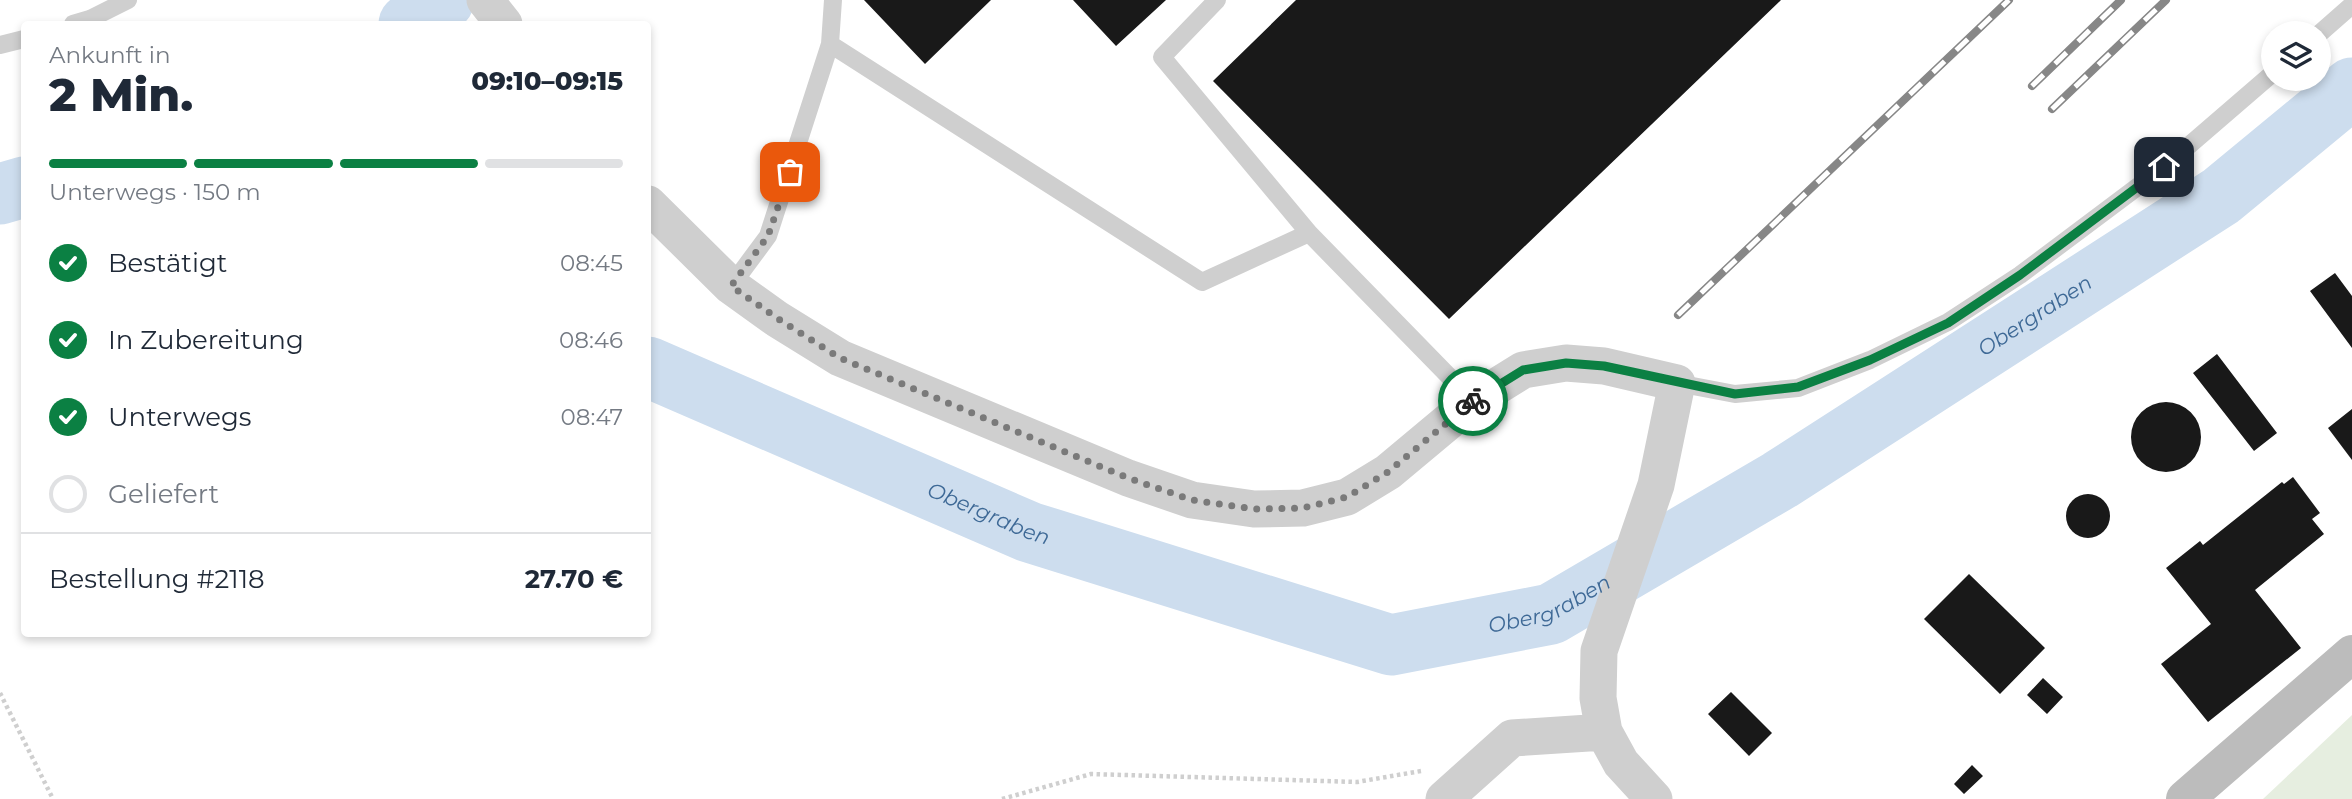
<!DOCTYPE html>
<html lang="de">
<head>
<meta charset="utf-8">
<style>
  :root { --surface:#fff; --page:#f2f2f3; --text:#1f2937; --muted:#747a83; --line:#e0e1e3; --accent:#0b8043 }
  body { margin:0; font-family:Montserrat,sans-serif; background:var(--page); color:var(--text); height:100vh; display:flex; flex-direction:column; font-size:26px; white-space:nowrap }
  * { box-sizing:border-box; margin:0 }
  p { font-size:23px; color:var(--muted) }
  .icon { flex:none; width:38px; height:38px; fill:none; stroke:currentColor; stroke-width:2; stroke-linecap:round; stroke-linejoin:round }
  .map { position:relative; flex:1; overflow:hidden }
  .panel { position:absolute; left:21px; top:21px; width:630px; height:616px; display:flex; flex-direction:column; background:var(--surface); border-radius:7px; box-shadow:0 4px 10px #0003 }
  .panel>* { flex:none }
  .controls { position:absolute; left:2261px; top:21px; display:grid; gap:14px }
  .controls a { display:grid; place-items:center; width:70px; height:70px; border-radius:50%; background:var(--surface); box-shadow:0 4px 10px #0003; font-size:35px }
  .pin { position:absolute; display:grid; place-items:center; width:60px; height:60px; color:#fff; margin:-30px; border-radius:14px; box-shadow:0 4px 10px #0006 }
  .courier { position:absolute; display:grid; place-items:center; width:70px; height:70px; margin:-35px; border:5px solid #0b8043; border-radius:50%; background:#fff; color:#222; box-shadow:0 2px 9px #0007 }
  .headline em { font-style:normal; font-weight:800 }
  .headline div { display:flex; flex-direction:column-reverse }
  .headline { display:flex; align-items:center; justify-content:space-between; height:119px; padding:0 28px }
  h1 { font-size:46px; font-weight:800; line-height:52px }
  .bar { display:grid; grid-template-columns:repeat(4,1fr); gap:10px 7px; align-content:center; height:84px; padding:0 28px }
  .bar i { height:9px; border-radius:5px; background:var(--line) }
  .bar .on { background:var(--accent) }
  .bar p { grid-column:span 4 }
  .line { display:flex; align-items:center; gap:18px; padding:0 28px; border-top:2px solid var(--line) }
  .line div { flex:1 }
  ol { padding:0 28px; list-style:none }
  li { display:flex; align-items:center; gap:21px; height:77px }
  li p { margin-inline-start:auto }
  li .icon { padding:7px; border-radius:50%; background:var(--accent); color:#fff; stroke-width:4 }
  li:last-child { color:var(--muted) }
  li i { width:38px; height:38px; border:4px solid var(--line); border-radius:50% }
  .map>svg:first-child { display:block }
  .green { fill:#e6eee0 }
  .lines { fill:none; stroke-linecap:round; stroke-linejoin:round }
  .river { stroke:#cdddee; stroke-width:61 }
  .building { fill:#191919 }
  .path { stroke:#cfcfcf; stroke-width:4.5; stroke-dasharray:3.5 3.5; stroke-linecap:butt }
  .service { stroke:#cfcfcf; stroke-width:18 }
  .minor { stroke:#cfcfcf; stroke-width:37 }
  .secondary { stroke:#bcbcbc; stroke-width:38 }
  .rail-casing { stroke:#878787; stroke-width:8 }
  .rail { stroke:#fff; stroke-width:5; stroke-dasharray:16; stroke-linecap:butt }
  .done { stroke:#7a7a7a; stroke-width:7; stroke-dasharray:0 12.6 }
  .route { stroke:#0b8043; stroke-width:9 }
  .labels { text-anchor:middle; stroke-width:7; stroke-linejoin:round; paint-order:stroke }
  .water-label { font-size:21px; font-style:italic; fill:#3e6996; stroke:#fff }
</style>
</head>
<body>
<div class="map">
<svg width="2352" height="799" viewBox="0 0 2352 799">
  <rect width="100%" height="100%" fill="#fff"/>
  <path class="green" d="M 2352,715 L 2352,799 L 2263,799 Z"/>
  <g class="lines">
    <g class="river">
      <path d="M 409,24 L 444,0"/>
      <path d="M 0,194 L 24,187"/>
      <path id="s1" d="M 648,367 L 1029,532 L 1391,645 L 1551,614 L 1780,480 L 2221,196 L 2352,88"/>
    </g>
  </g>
  <path class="building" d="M 864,0 L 991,0 L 925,64 Z
    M 1073,0 L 1166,0 L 1116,46 Z
    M 1296,0 L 1781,0 L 1449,319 L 1213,81 Z
    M 2335,273 L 2352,296 L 2352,348 L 2310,291 Z
    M 2217,354 L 2277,433 L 2254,451 L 2193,373 Z
    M2131 437a35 35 0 1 1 70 0a35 35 0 1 1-70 0Z
    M 2352,409 L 2352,460 L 2328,428 Z
    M 2293,477 L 2320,513 L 2312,519 L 2324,534 L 2255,590 L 2301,648 L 2208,722 L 2161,664 L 2211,624 L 2166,568 L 2200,541 L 2203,545 L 2282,482 L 2284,484 Z
    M2066 516a22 22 0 1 1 44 0a22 22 0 1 1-44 0Z
    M 1969,574 L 2045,648 L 2000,694 L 1924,619 Z
    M 2043,678 L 2063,697 L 2047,714 L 2027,695 Z
    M 1731,692 L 1772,733 L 1749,756 L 1708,714 Z
    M 1972,765 L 1983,776 L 1964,794 L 1954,784 Z"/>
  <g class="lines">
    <path class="path" d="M 0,693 L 53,799
      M 1002,799 L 1091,774 L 1357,782 L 1421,771"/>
    <path class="service" d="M 1217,0 L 1162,57 L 1309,233
      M 73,24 L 90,19 L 128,0
      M 2319,34 L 2352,5
      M 830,44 L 1202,282 L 1309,233 L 1473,401
      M 0,45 L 24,39
      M 731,286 L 768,236 L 830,44 L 833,0
      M 1677,383 L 1735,394 L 1798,388 L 1870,360 L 1948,322 L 2020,275 L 2164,167 L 2273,73"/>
    <path class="minor" d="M 485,0 L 504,24
      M 648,204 L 731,286 L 777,319 L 840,358 L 1128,478 L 1192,500 L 1254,509 L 1303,508 L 1347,497 L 1388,472 L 1473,401 L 1523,370 L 1566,363 L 1604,366 L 1677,383 L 1656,485 L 1599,651 L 1598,698 L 1604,732 L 1621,763 L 1654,799
      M 1444,799 L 1512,738 L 1604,732"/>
    <path class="secondary" d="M 2185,799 L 2352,654"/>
    <g class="rail-casing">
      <path id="rail" d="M 2032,86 L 2121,0
        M 2052,109 L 2166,0
        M 1678,315 L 2009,0"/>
    </g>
    <use href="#rail" class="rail"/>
  </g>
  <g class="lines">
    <path class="done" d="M 790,172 L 768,236 L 731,286 L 777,318 L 840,358 L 1128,478 L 1192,500 L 1254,509 L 1303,508 L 1347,497 L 1388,472 L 1473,401"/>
    <path class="route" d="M 1473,401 L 1523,370 L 1566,363 L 1604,366 L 1735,394 L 1798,387 L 1870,360 L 1948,323 L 2020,275 L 2164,167"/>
  </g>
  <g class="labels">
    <g class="water-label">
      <text dy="7" stroke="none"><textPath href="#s1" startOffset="1526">Obergraben</textPath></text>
      <text dy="7" stroke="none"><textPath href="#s1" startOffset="371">Obergraben</textPath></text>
      <text dy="7" stroke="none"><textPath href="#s1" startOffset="959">Obergraben</textPath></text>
    </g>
  </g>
</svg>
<div class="controls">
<a><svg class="icon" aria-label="layers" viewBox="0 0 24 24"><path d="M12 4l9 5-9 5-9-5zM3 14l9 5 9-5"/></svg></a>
</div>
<div class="pin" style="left:790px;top:172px;background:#ea580c"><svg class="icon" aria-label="bag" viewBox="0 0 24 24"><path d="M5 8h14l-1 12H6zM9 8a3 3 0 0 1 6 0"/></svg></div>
<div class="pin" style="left:2164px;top:167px;background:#1f2937"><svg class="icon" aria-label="home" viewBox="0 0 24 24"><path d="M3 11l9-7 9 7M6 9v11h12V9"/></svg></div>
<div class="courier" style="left:1473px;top:401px"><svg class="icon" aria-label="bike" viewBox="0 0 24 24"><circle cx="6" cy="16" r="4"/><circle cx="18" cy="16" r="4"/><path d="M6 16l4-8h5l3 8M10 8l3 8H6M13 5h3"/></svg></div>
<section class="panel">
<div class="headline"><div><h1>2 Min.</h1><p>Ankunft in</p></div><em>09:10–09:15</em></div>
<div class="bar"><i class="on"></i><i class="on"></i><i class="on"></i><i></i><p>Unterwegs · 150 m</p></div>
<ol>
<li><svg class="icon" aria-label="check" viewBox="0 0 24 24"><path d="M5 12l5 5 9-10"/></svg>Bestätigt<p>08:45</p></li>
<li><svg class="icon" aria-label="check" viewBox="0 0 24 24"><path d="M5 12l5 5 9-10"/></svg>In Zubereitung<p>08:46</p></li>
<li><svg class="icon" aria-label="check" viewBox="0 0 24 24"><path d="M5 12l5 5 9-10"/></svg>Unterwegs<p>08:47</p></li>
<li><i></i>Geliefert</li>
</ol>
<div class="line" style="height:91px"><div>Bestellung #2118</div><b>27.70 €</b></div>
</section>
</div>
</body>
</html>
